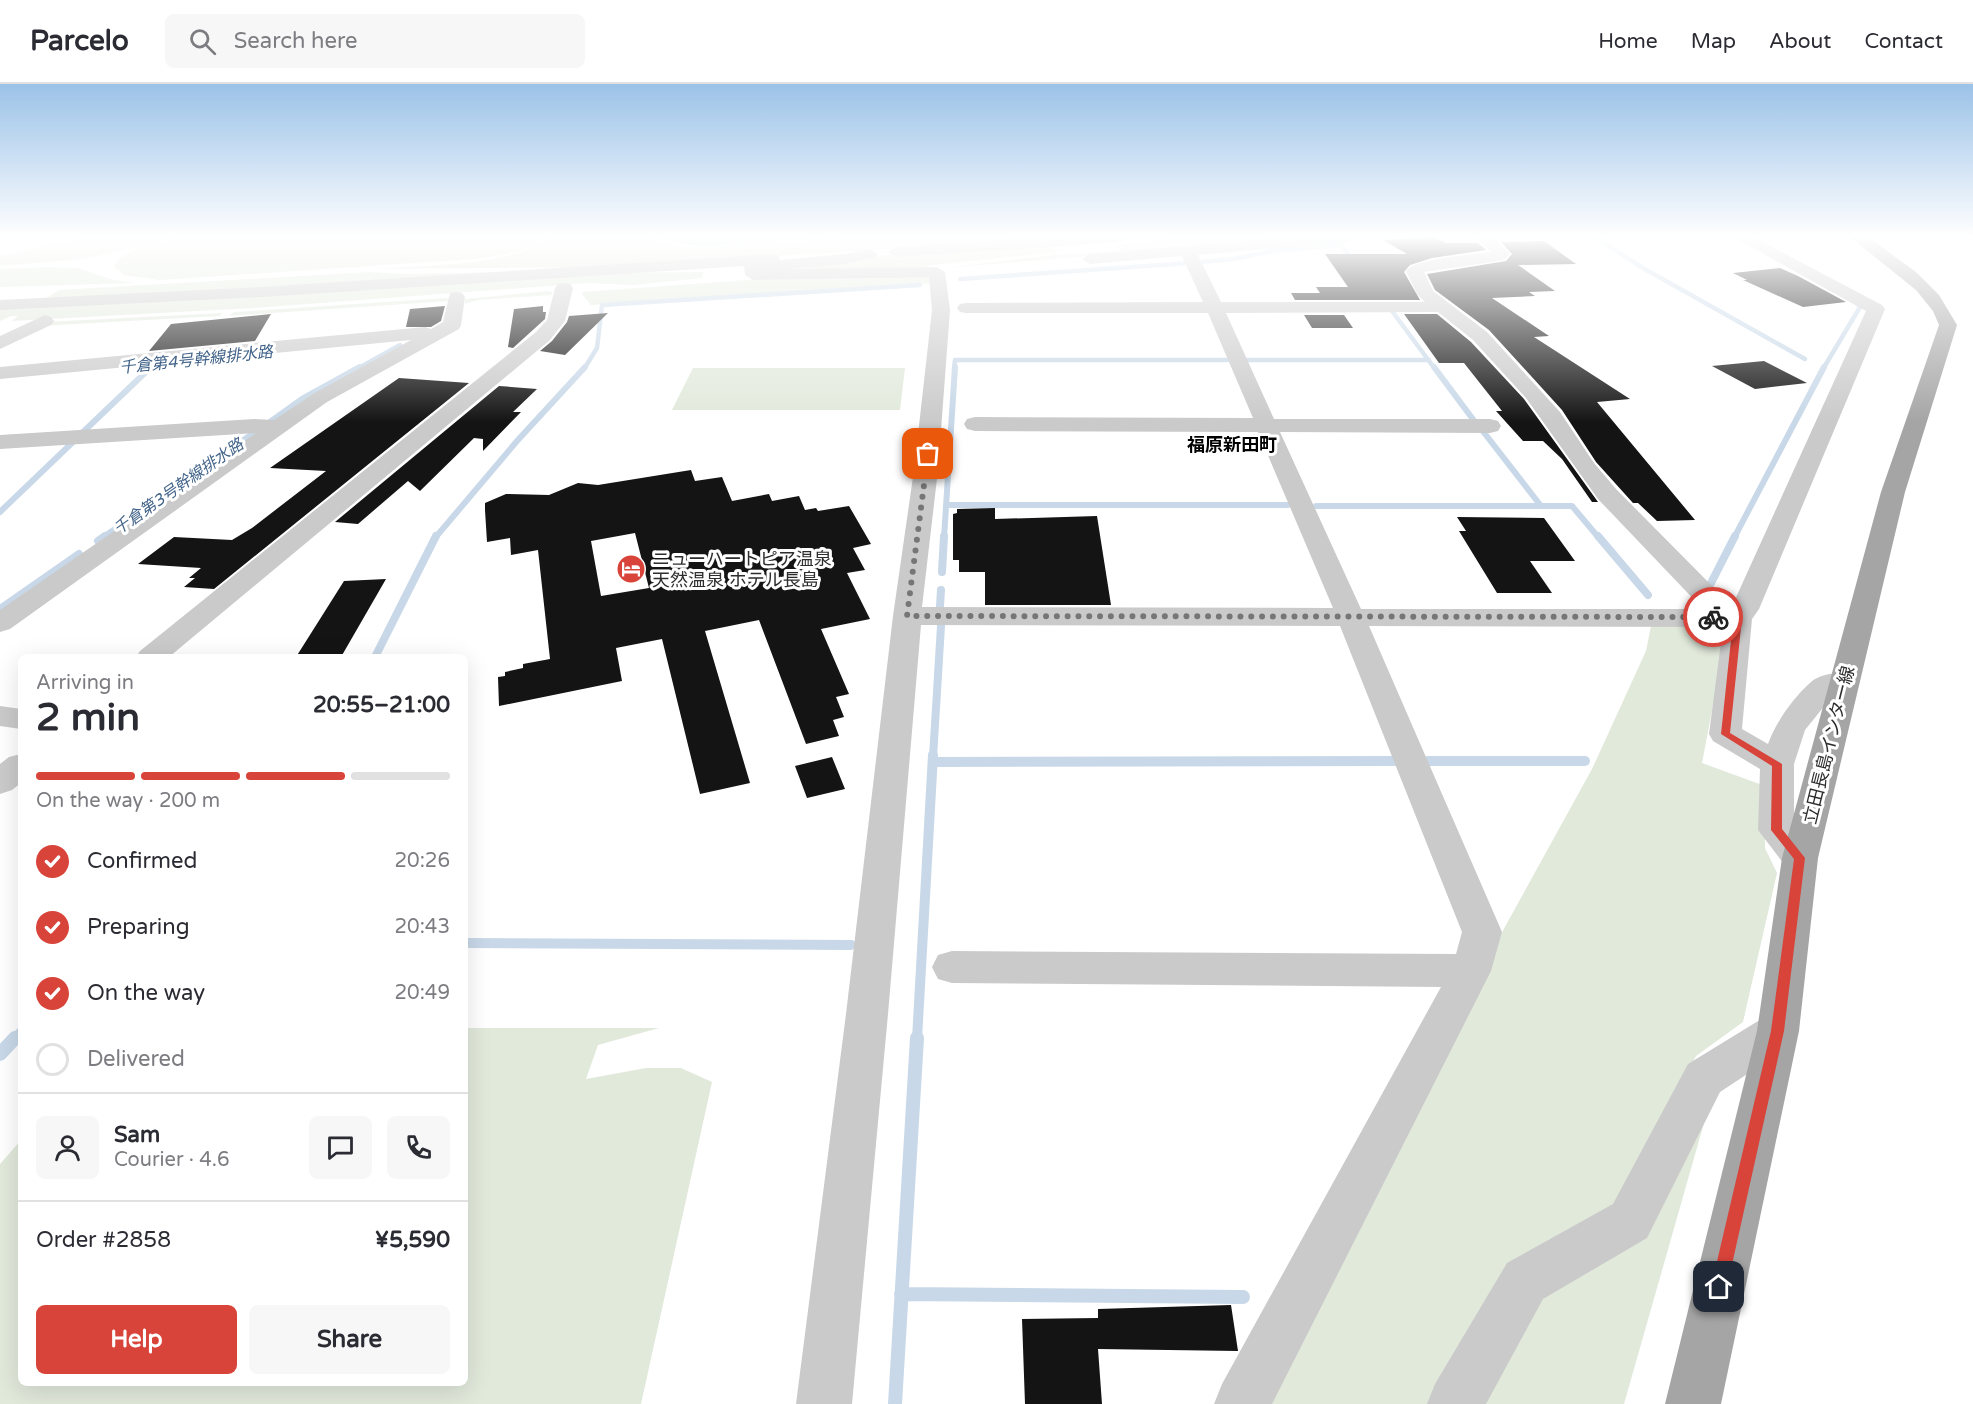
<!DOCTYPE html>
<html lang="en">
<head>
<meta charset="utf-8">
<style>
  :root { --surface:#fff; --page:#f7f7f7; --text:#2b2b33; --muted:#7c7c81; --line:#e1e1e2; --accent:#d8433a }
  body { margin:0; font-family:"Varela Round","Noto Sans JP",sans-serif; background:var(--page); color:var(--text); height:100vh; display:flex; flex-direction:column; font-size:22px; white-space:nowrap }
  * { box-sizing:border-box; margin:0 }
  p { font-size:20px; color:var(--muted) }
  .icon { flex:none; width:33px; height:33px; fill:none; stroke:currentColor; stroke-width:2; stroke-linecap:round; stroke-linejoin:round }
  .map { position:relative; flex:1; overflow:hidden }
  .details { position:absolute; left:18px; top:570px; width:450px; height:732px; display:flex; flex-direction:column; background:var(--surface); border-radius:9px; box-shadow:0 6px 24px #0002 }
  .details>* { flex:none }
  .pin { position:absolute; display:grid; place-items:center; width:51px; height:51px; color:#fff; margin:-26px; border-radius:12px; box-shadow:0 3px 9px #0006 }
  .courier { position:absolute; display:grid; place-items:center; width:60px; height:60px; margin:-30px; border:4px solid #d8433a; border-radius:50%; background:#fff; color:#222; box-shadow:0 2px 8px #0007 }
  .summary em { font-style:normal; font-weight:800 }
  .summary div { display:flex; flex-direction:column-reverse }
  .summary { display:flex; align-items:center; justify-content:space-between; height:102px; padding:0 18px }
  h1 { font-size:39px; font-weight:800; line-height:45px }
  .bar { display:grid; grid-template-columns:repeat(4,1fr); gap:9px 6px; align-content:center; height:72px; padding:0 18px }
  .bar i { height:8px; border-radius:4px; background:var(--line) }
  .bar .active { background:var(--accent) }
  .bar p { grid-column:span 4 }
  .line { display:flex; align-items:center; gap:15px; padding:0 18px; border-top:2px solid var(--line) }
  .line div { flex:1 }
  .round { display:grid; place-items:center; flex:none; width:63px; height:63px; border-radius:9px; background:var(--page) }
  ol { padding:0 18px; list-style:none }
  li { display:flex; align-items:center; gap:18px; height:66px }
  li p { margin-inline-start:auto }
  li .icon { padding:6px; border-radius:50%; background:var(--accent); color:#fff; stroke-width:4 }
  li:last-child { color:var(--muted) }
  li i { width:33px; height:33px; border:3px solid var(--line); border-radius:50% }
  .cta { display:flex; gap:12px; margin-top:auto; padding:12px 18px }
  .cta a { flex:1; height:69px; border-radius:9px; background:var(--accent); color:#fff; font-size:24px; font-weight:800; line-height:69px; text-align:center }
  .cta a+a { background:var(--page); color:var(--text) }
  header { display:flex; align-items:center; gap:36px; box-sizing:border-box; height:84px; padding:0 30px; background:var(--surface); border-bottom:2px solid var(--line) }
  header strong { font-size:28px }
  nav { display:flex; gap:33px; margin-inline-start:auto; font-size:21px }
  .search { width:420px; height:54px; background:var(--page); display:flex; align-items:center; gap:15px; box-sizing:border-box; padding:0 21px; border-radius:9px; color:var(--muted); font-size:22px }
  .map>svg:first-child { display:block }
  .green { fill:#e1e9db }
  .water { fill:#c8d8e8 }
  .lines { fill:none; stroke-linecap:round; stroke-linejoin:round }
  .stream-far4 { stroke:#c8d8e8; stroke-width:4.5 }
  .stream-far3 { stroke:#c8d8e8; stroke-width:6 }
  .stream-far2 { stroke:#c8d8e8; stroke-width:8 }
  .stream-far1 { stroke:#c8d8e8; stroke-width:10 }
  .stream { stroke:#c8d8e8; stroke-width:14 }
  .building { fill:#141414; fill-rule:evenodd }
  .minor { fill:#cacaca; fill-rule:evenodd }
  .major { fill:#a5a5a5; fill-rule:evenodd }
  .route { fill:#d8433a }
  .done { stroke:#767676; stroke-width:6; stroke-dasharray:0 10.8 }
  .labels { text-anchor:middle; stroke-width:6; stroke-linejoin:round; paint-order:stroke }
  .far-water-label { font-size:16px; font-style:italic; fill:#416389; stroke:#fff }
  .far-quarter-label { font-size:18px; font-weight:bold; fill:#000; stroke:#fff }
  .poi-label { font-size:18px; fill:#2d2d2d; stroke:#fff; text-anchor:start }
  .street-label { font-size:18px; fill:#2d2d2d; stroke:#fff }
</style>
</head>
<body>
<header>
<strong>Parcelo</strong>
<div class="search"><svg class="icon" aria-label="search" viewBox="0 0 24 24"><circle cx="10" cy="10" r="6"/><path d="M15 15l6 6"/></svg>Search here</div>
<nav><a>Home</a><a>Map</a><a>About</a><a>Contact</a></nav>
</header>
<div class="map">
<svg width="1973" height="1320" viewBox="0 0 1973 1320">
  <rect width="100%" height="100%" fill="#fff"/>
  <path class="green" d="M 89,153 L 177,153 L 84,175 L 0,182 L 0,172 Z
    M 193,153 L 544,153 C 525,170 499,171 475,175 L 159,196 L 124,191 L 114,183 C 122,162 172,156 193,153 Z
    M 552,153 L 644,153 L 681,163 L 703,163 L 866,153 L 1080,153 L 597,183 L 378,185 C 432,180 505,184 552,153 Z
    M 1157,153 L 1053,163 L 1056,168 L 933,181 L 913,186 L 786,189 L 785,183 L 885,171 Z
    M 1185,153 L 1331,153 L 943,184 L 1053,171 L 1121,167 L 1115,161 Z
    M 49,183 L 78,184 L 110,195 L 134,199 L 0,203 L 0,185 Z
    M 547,187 L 42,217 L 59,206 L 370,188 L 411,190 Z
    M 703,188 L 702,194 L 634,201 L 587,199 L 253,224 L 12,237 L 18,232 L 11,232 L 0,237 L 0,223 L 29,225 L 34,222 L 590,189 Z
    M 927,192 L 933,199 L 591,221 L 582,210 L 583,208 L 787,193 Z
    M 548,207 L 552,208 L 552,211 L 478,216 L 465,220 L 465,215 Z
    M 446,214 L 450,215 L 450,217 L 229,232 L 234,228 Z
    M 222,229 L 220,232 L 38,242 L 46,238 Z
    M 693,284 L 905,284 L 900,326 L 672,326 Z
    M 1652,537 L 1715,541 L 1727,548 L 1702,679 L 1765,702 L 1765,764 L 1777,789 L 1743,938 L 1696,972 L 1620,1121 L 1436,1320 L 1264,1320 L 1501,850 L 1592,685 L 1646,567 Z
    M 465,944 L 659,944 L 598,961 L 586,995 L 646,984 L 681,984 L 712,998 L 641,1320 L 0,1320 L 0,1080 L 21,1056 L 21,1299 L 465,1299 Z
    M 1708,1025 L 1624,1320 L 1478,1320 L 1537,1211 Z"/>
  <path class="water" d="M 653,153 L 847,153 L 703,162 L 683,160 Z"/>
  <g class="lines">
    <path class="stream-far4" d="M 1595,153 L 1643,184 L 1805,275
      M 1201,178 L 1233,175 L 1272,167 L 1341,161 L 1354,178
      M 960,195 L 1190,179
      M 1392,227 L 1435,285
      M 1246,276 L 1429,276
      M 149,285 L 155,279
      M 357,285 L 400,261
      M 584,285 L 597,264 L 602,221 L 920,201
      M 954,285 L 955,276 L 1227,276
      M 1823,285 L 1860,223 L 1857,219"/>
    <path class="stream-far3" d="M 1434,283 L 1475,338
      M 270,338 L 302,315 L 360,283
      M 1482,346 L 1541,422
      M 81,350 L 151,283
      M 946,421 L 1288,421
      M 1316,422 L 1572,422 L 1599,454
      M 0,428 L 75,356
      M 102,454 L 258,346
      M 435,454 L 517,357 L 585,283
      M 944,454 L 955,283
      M 1734,454 L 1824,283"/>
    <path class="stream-far2" d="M 1598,452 L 1648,511
      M 98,457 L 105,452
      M 942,488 L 944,452
      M 1710,501 L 1735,452
      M 940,522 L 941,506
      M 0,525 L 79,470
      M 375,573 L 436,452
      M 933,673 L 941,542"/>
    <path class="stream-far1" d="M 1428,677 L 1585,677
      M 933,678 L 1398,677
      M 465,859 L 851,861
      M 14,955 L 21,948
      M 917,955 L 933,671"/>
    <path class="stream" d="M 0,970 L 15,954
      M 901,1210 L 1243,1213
      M 895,1320 L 917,954"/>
  </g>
  <path class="building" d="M 1435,153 L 1446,159 L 1478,159 L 1486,166 L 1432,174 L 1410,181 L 1404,188 L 1420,216 L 1295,216 L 1291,209 L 1320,209 L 1316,203 L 1348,203 L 1325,170 L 1407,170 L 1383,156 Z
    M 1544,157 L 1576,180 L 1518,181 L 1555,207 L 1529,208 L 1535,212 L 1492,214 L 1549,252 L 1534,253 L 1630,315 L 1597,318 L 1695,436 L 1657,437 L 1638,419 L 1633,419 L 1596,378 L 1562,326 L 1489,246 L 1435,206 L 1427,190 L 1506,177 L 1512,170 L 1501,158 Z
    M 1780,184 L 1798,192 L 1846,218 L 1803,223 L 1743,196 L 1747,196 L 1733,189 Z
    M 445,222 L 441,237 L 431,243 L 406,243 L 410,225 Z
    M 543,222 L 543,228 L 546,228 L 545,235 L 513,264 L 508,263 L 514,225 Z
    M 608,229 L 565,271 L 540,267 L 552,257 L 567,238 L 569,232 Z
    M 271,230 L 255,257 L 149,267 L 171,240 Z
    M 1404,230 L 1437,230 L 1471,258 L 1524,315 L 1598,418 L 1592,418 L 1562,375 L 1543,357 L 1523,357 L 1496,327 L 1502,327 L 1464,279 L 1439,279 Z
    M 1304,231 L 1344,231 L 1353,244 L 1312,244 Z
    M 1764,277 L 1807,299 L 1755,305 L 1712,282 Z
    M 399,294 L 469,299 L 214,505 L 184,503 L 195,494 L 189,494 L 201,484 L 138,480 L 174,453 L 232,456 L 252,444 L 326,387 L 270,384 Z
    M 499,302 L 537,305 L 513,328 L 521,328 L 483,367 L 483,355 L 474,354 L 420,407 L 408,397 L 358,440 L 335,438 Z
    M 691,386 L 695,397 L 722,393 L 732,417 L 769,410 L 772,417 L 799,412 L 805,426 L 816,424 L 818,427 L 849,422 L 871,460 L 853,464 L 865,486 L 847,489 L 870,535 L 821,545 L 849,610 L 836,613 L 844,633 L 833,636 L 839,652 L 806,660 L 759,536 L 705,547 L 750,699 L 700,710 L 662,555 L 616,564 L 622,597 L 499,622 L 498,593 L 505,592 L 505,588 L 523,584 L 523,580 L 550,575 L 538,466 L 511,471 L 510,454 L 487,458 L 485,426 L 485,419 L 506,410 L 549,411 L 578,399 L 598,401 ZM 635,449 L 649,504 L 601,512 L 591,457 Z
    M 995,424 L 995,435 L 1097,432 L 1111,521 L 985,521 L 985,488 L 959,488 L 959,476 L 953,476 L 953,430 L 957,429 L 957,425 Z
    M 1457,433 L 1544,434 L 1575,477 L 1530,477 L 1552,509 L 1497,509 L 1459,447 L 1466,447 Z
    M 386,495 L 341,573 L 296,573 L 344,497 Z
    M 832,673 L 845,705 L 807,714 L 795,682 Z
    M 1231,1221 L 1238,1267 L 1098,1265 L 1102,1320 L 1025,1320 L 1022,1235 L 1098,1234 L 1098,1225 Z"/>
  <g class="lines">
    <path class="minor" d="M 1050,153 L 1130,153 L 1122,158 L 896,173 L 888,168 L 896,163 Z
      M 1292,153 L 1356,153 L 1348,158 L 1198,171 L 1221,218 L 1425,218 L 1417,210 L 1406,187 C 1416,174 1473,171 1491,168 L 1476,153 L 1493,153 L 1510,170 L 1505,175 L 1499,177 L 1424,188 L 1433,207 L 1487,248 L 1560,328 L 1594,379 L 1616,405 L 1725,515 L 1733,520 L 1866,227 L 1733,153 L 1753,153 L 1882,221 L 1885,225 L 1759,525 L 1752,535 L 1742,645 L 1768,660 C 1776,638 1793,614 1811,598 C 1820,589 1844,587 1856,590 L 1860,597 L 1856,604 L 1834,610 L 1805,646 L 1794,680 L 1794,743 L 1818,774 L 1813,784 L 1800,788 L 1787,784 L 1758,746 L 1760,685 L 1713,657 L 1709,650 L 1723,543 L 1369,542 L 1502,848 L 1491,887 L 1272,1320 L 1214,1320 L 1222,1300 L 1441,903 L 952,899 L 938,895 L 932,883 L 938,871 L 952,867 L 1456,870 L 1462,848 L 1340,542 L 921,541 L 888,930 L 852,1320 L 796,1320 L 846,930 L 893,532 L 914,386 L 932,226 L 929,193 L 753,196 L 745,191 L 744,182 L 261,213 L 0,226 L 0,216 L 261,203 L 773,170 L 779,172 L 780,176 L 845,170 L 870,165 L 878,170 L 876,173 L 845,180 L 788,185 L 937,183 L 945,188 L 950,226 L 938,386 L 922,523 L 1333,524 L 1258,348 L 975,347 L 967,345 L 964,340 L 967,335 L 975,333 L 1253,334 L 1208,229 L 966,229 L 960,228 L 957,224 L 960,220 L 966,219 L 1203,218 L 1182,172 L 1090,180 L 1082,175 L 1090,170 ZM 1438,228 L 1473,256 L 1526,314 L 1598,415 L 1703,525 L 1361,525 L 1280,348 L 1490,349 L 1498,347 L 1501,342 L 1498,337 L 1490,335 L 1274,335 L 1226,229 Z
      M 564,199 L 570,200 L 573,204 L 565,237 L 550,256 L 169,573 L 136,573 L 140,567 L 536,248 L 547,236 L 555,204 L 558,200 Z
      M 456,208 L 462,209 L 465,213 L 461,241 L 459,245 L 327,318 L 10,545 L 0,548 L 0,526 L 256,349 L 0,365 L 0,351 L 254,335 L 274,336 L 313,310 L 411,256 L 0,295 L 0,283 L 425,243 L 431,245 L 443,238 L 450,209 Z
      M 45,231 L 51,233 L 54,237 L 51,241 L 0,265 L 0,252 Z
      M 0,622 L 21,625 L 21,645 L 0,642 Z
      M 21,670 L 21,699 L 12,706 L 0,710 L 0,680 L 9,673 Z
      M 1778,929 L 1793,934 L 1799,947 L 1793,960 L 1720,1008 L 1647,1154 L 1543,1215 L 1486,1320 L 1427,1320 L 1435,1300 L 1507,1179 L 1613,1120 L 1688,980 L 1763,934 Z"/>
    <path class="major" d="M 1850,153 L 1868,153 L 1916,188 L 1939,211 L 1957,241 L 1905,408 L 1818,774 L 1799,947 L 1721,1320 L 1665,1320 L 1757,947 L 1782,774 L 1881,408 L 1939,241 L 1933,227 L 1916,206 Z"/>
  </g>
  <linearGradient id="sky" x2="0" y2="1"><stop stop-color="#9bc2e8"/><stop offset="0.45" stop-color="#fff"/><stop offset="1" stop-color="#fff" stop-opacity="0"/></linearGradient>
  <rect width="1973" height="338" fill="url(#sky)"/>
  <path class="route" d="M 1713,531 L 1738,532 L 1742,534 L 1730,649 L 1782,680 L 1782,745 L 1805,774 L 1784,947 L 1727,1203 L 1725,1209 L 1719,1211 L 1714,1209 L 1711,1203 L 1771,947 L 1794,775 L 1771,746 L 1772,682 L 1721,650 L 1733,537 L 1710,535 L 1709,533 Z"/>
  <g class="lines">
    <path class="done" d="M 928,370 L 907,532 L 1713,533"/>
  </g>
  <defs>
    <g id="hotel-disc" transform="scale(1.5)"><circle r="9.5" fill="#d8433a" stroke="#fff"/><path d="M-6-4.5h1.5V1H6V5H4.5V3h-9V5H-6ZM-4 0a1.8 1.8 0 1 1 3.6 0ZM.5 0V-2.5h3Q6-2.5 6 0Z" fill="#fff"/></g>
  </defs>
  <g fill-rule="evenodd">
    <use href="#hotel-disc" x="631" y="485"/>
  </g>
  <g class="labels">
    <g class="far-water-label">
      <text transform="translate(196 275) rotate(-6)" y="6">千倉第4号幹線排水路</text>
      <text transform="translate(178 402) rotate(-35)" y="6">千倉第3号幹線排水路</text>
    </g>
    <g class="far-quarter-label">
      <text x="1232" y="367">福原新田町</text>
    </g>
    <g class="poi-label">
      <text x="652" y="481">ニューハートピア温泉<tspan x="652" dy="21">天然温泉 ホテル長島</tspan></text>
    </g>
    <g class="street-label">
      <text transform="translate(1829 661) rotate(-76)" y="6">立田長島インター線</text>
    </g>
  </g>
</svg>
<div class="pin" style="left:928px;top:370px;background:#ea580c"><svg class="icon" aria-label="bag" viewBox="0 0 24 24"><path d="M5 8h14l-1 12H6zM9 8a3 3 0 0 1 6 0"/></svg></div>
<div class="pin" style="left:1719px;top:1203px;background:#1f2937"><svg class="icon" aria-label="home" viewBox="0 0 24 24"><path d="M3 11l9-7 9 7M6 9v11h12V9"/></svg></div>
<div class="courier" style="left:1713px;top:533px"><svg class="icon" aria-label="bike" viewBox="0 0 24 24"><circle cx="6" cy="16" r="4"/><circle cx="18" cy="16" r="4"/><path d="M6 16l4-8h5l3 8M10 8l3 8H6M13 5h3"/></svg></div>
<section class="details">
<div class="summary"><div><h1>2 min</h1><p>Arriving in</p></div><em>20:55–21:00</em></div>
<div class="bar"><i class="active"></i><i class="active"></i><i class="active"></i><i></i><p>On the way · 200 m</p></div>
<ol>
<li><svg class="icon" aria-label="check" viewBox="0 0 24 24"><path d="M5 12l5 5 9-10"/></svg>Confirmed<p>20:26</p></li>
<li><svg class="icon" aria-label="check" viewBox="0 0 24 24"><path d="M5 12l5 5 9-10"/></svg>Preparing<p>20:43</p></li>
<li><svg class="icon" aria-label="check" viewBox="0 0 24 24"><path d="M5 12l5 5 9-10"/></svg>On the way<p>20:49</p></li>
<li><i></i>Delivered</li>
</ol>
<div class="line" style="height:108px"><a class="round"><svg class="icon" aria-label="person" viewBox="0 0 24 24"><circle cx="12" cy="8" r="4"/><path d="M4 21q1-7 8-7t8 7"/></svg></a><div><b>Sam</b><p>Courier · 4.6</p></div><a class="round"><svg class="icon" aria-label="chat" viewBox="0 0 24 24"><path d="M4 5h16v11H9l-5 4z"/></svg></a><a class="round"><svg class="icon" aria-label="phone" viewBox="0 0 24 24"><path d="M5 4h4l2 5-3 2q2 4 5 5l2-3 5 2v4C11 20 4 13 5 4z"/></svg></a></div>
<div class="line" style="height:78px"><div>Order #2858</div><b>¥5,590</b></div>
<div class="cta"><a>Help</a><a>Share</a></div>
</section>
</div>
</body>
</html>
